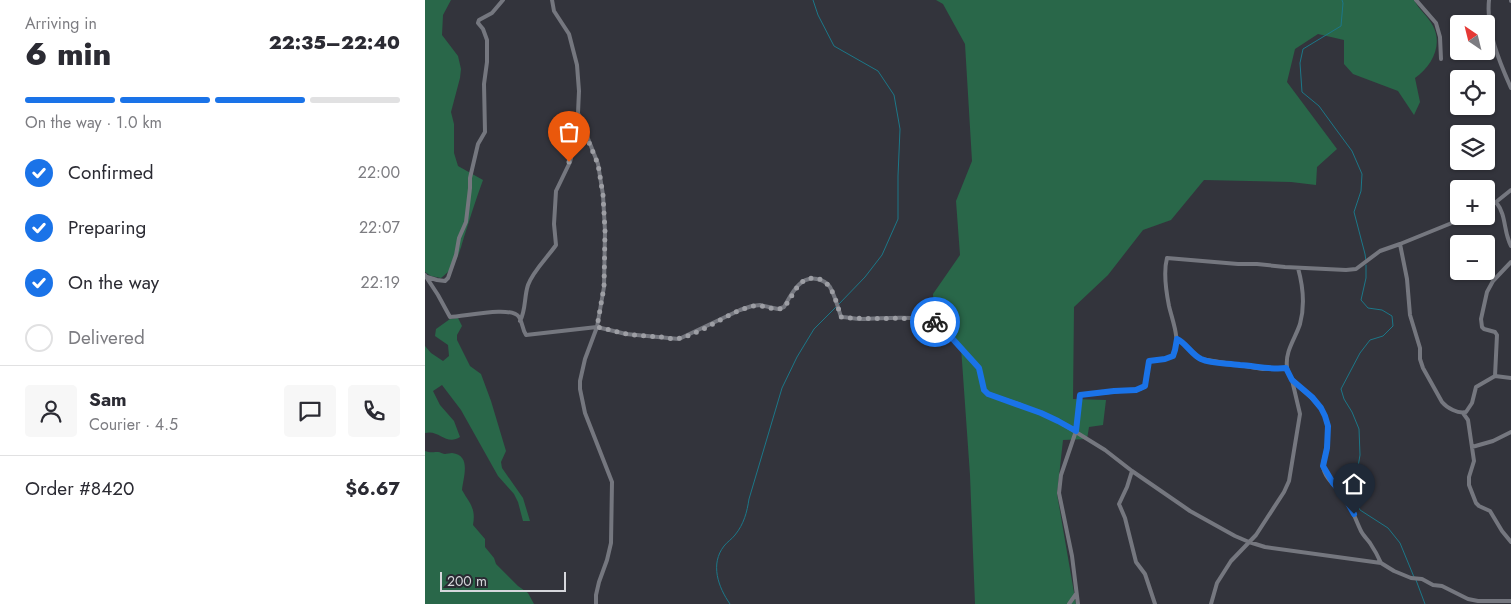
<!DOCTYPE html>
<html lang="en">
<head>
<meta charset="utf-8">
<style>
  :root { --surface:#fff; --page:#f7f7f7; --text:#2b2b33; --muted:#7c7c81; --line:#e1e1e2; --accent:#1a73e8 }
  body { margin:0; font-family:Jost,sans-serif; background:var(--page); color:var(--text); height:100vh; display:flex; flex-direction:column; font-size:19px; white-space:nowrap }
  * { box-sizing:border-box; margin:0 }
  p { font-size:16px; color:var(--muted) }
  .icon { flex:none; width:28px; height:28px; fill:none; stroke:currentColor; stroke-width:2; stroke-linecap:round; stroke-linejoin:round }
  .map { position:relative; flex:1; overflow:hidden }
  .details { display:flex; flex-direction:column; background:var(--surface); width:425px }
  .details>* { flex:none }
  .needle { width:32px; rotate:325deg }
  .buttons { position:absolute; left:1025px; top:15px; display:grid; gap:10px }
  .buttons a { display:grid; place-items:center; width:45px; height:45px; border-radius:5px; background:var(--surface); box-shadow:0 1px 4px #0004; font-size:25px }
  .scale { position:absolute; left:15px; bottom:12px; width:126px; box-sizing:border-box; padding-left:5px; border:2px solid #d6d7dc; border-top:0; font-size:14px; line-height:18px; white-space:nowrap; color:#d6d7dc; -webkit-text-stroke:4px #292a32; paint-order:stroke }
  .pin { position:absolute; display:grid; place-items:center; width:42px; height:42px; color:#fff; margin:-51px -21px; border-radius:50% 50% 50% 0; rotate:-45deg; box-shadow:0 0 5px #0007 }
  .pin .icon { rotate:45deg }
  .courier { position:absolute; display:grid; place-items:center; width:50px; height:50px; margin:-25px; border:4px solid #1a73e8; border-radius:50%; background:#fff; color:#222; box-shadow:0 1px 6px #0007 }
  .summary em { font-style:normal; font-weight:800 }
  .summary div { display:flex; flex-direction:column-reverse }
  .summary { display:flex; align-items:center; justify-content:space-between; height:85px; padding:0 25px }
  h1 { font-size:32px; font-weight:800; line-height:38px }
  .bar { display:grid; grid-template-columns:repeat(4,1fr); gap:8px 5px; align-content:center; height:60px; padding:0 25px }
  .bar i { height:6px; border-radius:4px; background:var(--line) }
  .bar .active { background:var(--accent) }
  .bar p { grid-column:span 4 }
  .line { display:flex; align-items:center; gap:12px; padding:0 25px; border-top:1px solid var(--line) }
  .line div { flex:1 }
  .round { display:grid; place-items:center; flex:none; width:52px; height:52px; border-radius:5px; background:var(--page) }
  ol { padding:0 25px; list-style:none }
  li { display:flex; align-items:center; gap:15px; height:55px }
  li p { margin-inline-start:auto }
  li .icon { padding:5px; border-radius:50%; background:var(--accent); color:#fff; stroke-width:4 }
  li:last-child { color:var(--muted) }
  li i { width:28px; height:28px; border:2px solid var(--line); border-radius:50% }
  main { display:flex; flex:1; min-height:0 }
  .map>svg:first-child { display:block }
  .green { fill:#296749 }
  .lines { fill:none; stroke-linecap:round; stroke-linejoin:round }
  .stream { stroke:#1c7788; stroke-width:1 }
  .street { stroke:#75777f; stroke-width:4 }
  .done { stroke:#9d9ea4; stroke-width:5; stroke-dasharray:0 9 }
  .route { stroke:#1a73e8; stroke-width:6 }
</style>
</head>
<body>
<main>
<section class="details">
<div class="summary"><div><h1>6 min</h1><p>Arriving in</p></div><em>22:35–22:40</em></div>
<div class="bar"><i class="active"></i><i class="active"></i><i class="active"></i><i></i><p>On the way · 1.0 km</p></div>
<ol>
<li><svg class="icon" aria-label="check" viewBox="0 0 24 24"><path d="M5 12l5 5 9-10"/></svg>Confirmed<p>22:00</p></li>
<li><svg class="icon" aria-label="check" viewBox="0 0 24 24"><path d="M5 12l5 5 9-10"/></svg>Preparing<p>22:07</p></li>
<li><svg class="icon" aria-label="check" viewBox="0 0 24 24"><path d="M5 12l5 5 9-10"/></svg>On the way<p>22:19</p></li>
<li><i></i>Delivered</li>
</ol>
<div class="line" style="height:90px"><a class="round"><svg class="icon" aria-label="person" viewBox="0 0 24 24"><circle cx="12" cy="8" r="4"/><path d="M4 21q1-7 8-7t8 7"/></svg></a><div><b>Sam</b><p>Courier · 4.5</p></div><a class="round"><svg class="icon" aria-label="chat" viewBox="0 0 24 24"><path d="M4 5h16v11H9l-5 4z"/></svg></a><a class="round"><svg class="icon" aria-label="phone" viewBox="0 0 24 24"><path d="M5 4h4l2 5-3 2q2 4 5 5l2-3 5 2v4C11 20 4 13 5 4z"/></svg></a></div>
<div class="line" style="height:65px"><div>Order #8420</div><b>$6.67</b></div>
</section>
<div class="map">
<svg width="1086" height="604" viewBox="0 0 1086 604">
  <rect width="100%" height="100%" fill="#33343c"/>
  <path class="green" d="M 0,0 L 26,0 L 18,15 L 17,35 L 33,56 L 36,69 L 35,78 L 26,112 L 29,124 L 29,153 L 33,166 L 58,180 C 51,199 45,218 39,237 C 34,254 31,267 16,278 L 6,276 L 0,272 Z
    M 511,0 L 989,0 C 994,10 1003,16 1008,26 C 1018,45 1007,66 990,78 L 995,102 L 989,115 L 973,91 L 928,74 L 919,64 L 919,40 L 893,34 L 870,49 L 862,82 L 912,149 L 892,167 L 891,185 L 866,182 L 779,180 L 746,220 L 718,230 L 683,275 L 649,307 L 648,399 L 681,400 L 678,425 L 664,427 L 662,439 L 638,440 L 632,494 L 651,604 L 550,604 L 545,475 L 536,347 L 509,313 L 508,294 L 535,255 L 531,201 L 547,161 L 540,44 L 518,4 Z
    M 33,318 L 37,326 L 32,335 L 32,340 L 45,366 L 56,374 L 66,401 L 81,451 L 76,462 L 77,468 L 98,498 L 105,521 L 98,521 L 93,502 L 89,494 L 73,476 L 36,410 L 17,385 L 8,391 L 15,405 L 29,421 L 35,437 C 21,446 14,429 0,433 L 0,346 L 6,353 L 18,361 L 24,356 L 23,345 L 10,336 L 11,329 L 25,319 Z
    M 0,451 C 5,453 7,452 12,452 C 16,452 15,453 20,454 C 22,454 25,453 27,453 C 47,455 38,478 37,490 C 45,504 51,508 48,525 L 60,539 L 60,547 L 69,558 L 71,564 L 93,586 L 103,593 L 109,604 L 0,604 Z"/>
  <g class="lines">
    <path class="stream" d="M 388,0 L 393,15 L 409,46 L 453,71 L 469,95 L 475,129 L 473,176 L 473,219 L 457,255 L 440,277 L 414,304
      M 917,0 L 918,3 L 916,26 L 878,49 L 875,63 L 877,92 L 894,106 L 910,128 L 927,151 L 937,174 L 936,191 L 929,212 L 940,254 L 941,261
      M 941,265 L 941,278 L 936,300 L 943,308 L 957,310 L 967,316 L 968,326 L 958,336 L 945,340 L 935,353 L 916,389 L 919,399 L 927,412 L 934,429 L 935,455 L 928,496 L 935,510 L 963,528 L 975,543 L 989,577
      M 991,580 L 1000,604
      M 305,604 C 293,587 285,564 299,546 C 302,542 307,539 310,535 C 319,524 322,512 324,499 L 357,388 L 372,357 L 389,329 L 411,307"/>
    <path class="street" d="M 127,0 L 129,11 L 144,34 L 152,65 L 154,91 L 153,113 L 173,164 L 178,195 L 180,231 L 179,287 L 172,327 L 160,359 L 155,381 L 155,389 L 160,413 L 187,482 L 186,543 L 182,560 L 174,582 L 171,595 L 171,604
      M 991,0 L 1011,23 L 1015,37 L 1016,59
      M 1064,0 C 1061,30 1074,61 1086,88
      M 1086,0 L 1086,1
      M 1071,202 C 1082,216 1078,231 1086,246
      M 1061,207 L 1071,202 L 1086,190
      M 975,244 L 982,279 L 985,315 L 995,348 L 995,359 L 998,368 L 1017,402 C 1022,408 1033,414 1041,412 L 1047,403 L 1051,387 L 1070,376 L 1086,378
      M 873,268 C 878,286 880,306 875,324 C 870,339 860,351 862,367 C 863,383 891,397 899,413 C 904,424 903,439 901,451 C 900,455 898,461 898,466 C 899,478 913,488 919,497 C 927,507 930,519 936,531 C 938,535 942,539 945,543 C 949,549 953,556 956,563
      M 0,275 L 13,295 L 25,317 C 38,317 86,305 94,317 C 98,323 97,329 101,335 L 172,327 L 201,334 L 254,339 L 315,310 L 327,306 L 335,305 L 353,309 L 359,307 C 366,295 375,275 392,279 C 397,280 402,283 405,287 C 410,296 413,307 416,317 C 423,317 429,319 436,319 C 461,319 493,313 516,326 L 554,368 L 559,390 L 563,394 L 596,405 L 633,421 L 680,450 L 707,471 L 765,511 L 810,536 L 824,542 L 840,547 L 956,563 L 969,571 L 986,578 L 997,579 L 1008,585 L 1017,586 L 1043,599 L 1053,601 L 1086,601
      M 2,277 L 12,280 L 20,281 L 23,278 L 31,255 L 34,238 L 41,222 L 45,188 L 45,178 L 53,144 L 60,132 L 59,84 L 62,62 L 62,40 L 58,29 L 53,23 L 54,20 L 67,13 L 78,0
      M 95,321 C 101,310 99,297 103,285 C 108,271 122,258 131,245 L 129,224 L 131,191 L 145,162 L 148,150 L 146,131 L 149,125 L 154,119
      M 752,339 C 761,343 767,353 776,359 L 838,369 L 861,368
      M 1070,376 L 1072,335 L 1070,332 L 1059,329 L 1057,327 L 1056,319 L 1062,292 L 1068,281 L 1086,262
      M 1038,413 L 1043,420 L 1049,461 L 1044,477 L 1044,485 L 1051,503 L 1054,506 L 1065,511 L 1077,531 L 1086,542
      M 1047,447 L 1068,441 L 1086,432
      M 707,471 L 702,487 L 694,504 L 700,518 L 711,562 L 720,574 L 730,604
      M 644,604 L 651,594
      M 653,604 L 647,556 L 634,493 L 636,475 L 651,431 L 655,395 L 715,389 L 720,386 L 724,361 L 740,359 L 748,356 C 756,340 748,323 744,306 C 741,291 738,273 742,258 L 813,264 L 832,264 L 860,267 L 921,270 L 931,269 L 955,251 L 975,244 L 1044,216
      M 786,604 L 792,583 L 806,561 L 831,535 L 859,492 L 864,481 L 875,414 L 867,380"/>
  </g>
  <g class="lines">
    <path class="done" d="M 144,162 C 146,158 147,154 148,150 C 149,135 143,131 154,119 L 173,164 L 178,195 L 180,231 L 179,287 L 172,327 C 182,329 192,332 202,334 C 213,336 225,336 236,337 C 242,338 249,340 255,338 C 280,332 300,314 324,307 C 338,303 344,310 354,309 C 368,307 369,272 394,279 C 408,283 412,305 416,317 C 447,321 479,315 510,322"/>
    <path class="route" d="M 510,322 L 516,326 L 554,368 L 559,390 L 563,394 L 616,413 L 633,421 L 651,431 L 655,395 L 689,391 L 711,390 L 720,386 L 724,361 L 740,359 L 748,356 L 750,350 L 752,339 C 761,343 766,354 776,359 C 787,364 802,363 815,365 C 831,366 845,370 861,368 L 867,380 L 887,397 L 896,408 L 900,416 L 903,426 L 902,448 L 898,466 L 908,483 L 919,496 L 929,514"/>
  </g>
</svg>
<div class="buttons">
<a><svg class="needle" viewBox="-14 -14 28 28"><path d="M0-13l5 13h-10z" fill="#e53935"/><path d="M0 13l5-13h-10z" fill="#7c7c81"/></svg></a>
<a><svg class="icon" aria-label="locate" viewBox="0 0 24 24"><circle cx="12" cy="12" r="6"/><path d="M12 2v4M12 18v4M2 12h4M18 12h4"/></svg></a>
<a><svg class="icon" aria-label="layers" viewBox="0 0 24 24"><path d="M12 4l9 5-9 5-9-5zM3 14l9 5 9-5"/></svg></a>
<a>+</a>
<a>−</a>
</div>
<div class="scale">200 m</div>
<div class="pin" style="left:144px;top:162px;background:#ea580c"><svg class="icon" aria-label="bag" viewBox="0 0 24 24"><path d="M5 8h14l-1 12H6zM9 8a3 3 0 0 1 6 0"/></svg></div>
<div class="pin" style="left:929px;top:514px;background:#1f2937"><svg class="icon" aria-label="home" viewBox="0 0 24 24"><path d="M3 11l9-7 9 7M6 9v11h12V9"/></svg></div>
<div class="courier" style="left:510px;top:322px"><svg class="icon" aria-label="bike" viewBox="0 0 24 24"><circle cx="6" cy="16" r="4"/><circle cx="18" cy="16" r="4"/><path d="M6 16l4-8h5l3 8M10 8l3 8H6M13 5h3"/></svg></div>
</div>
</main>
</body>
</html>
